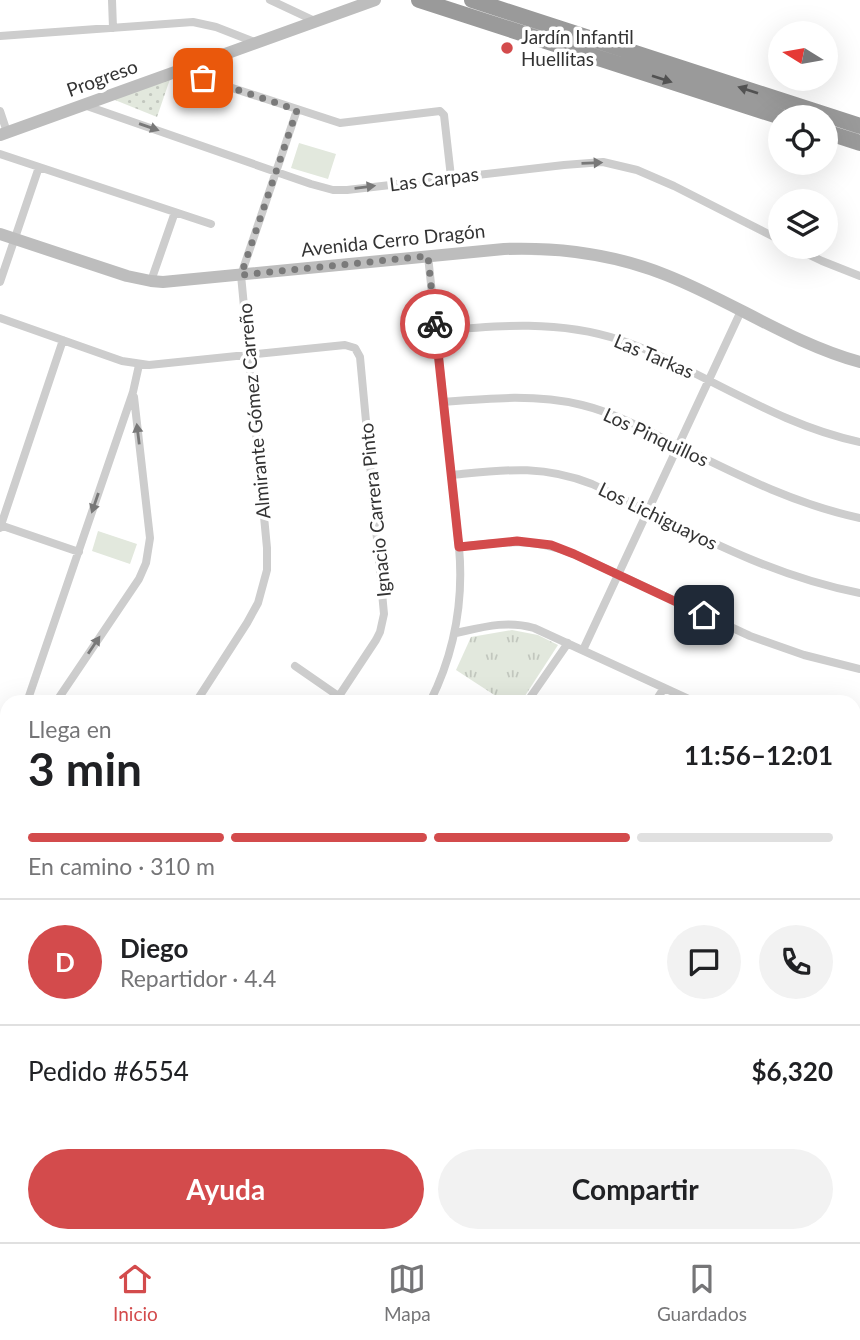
<!DOCTYPE html>
<html lang="es">
<head>
<meta charset="utf-8">
<style>
  :root { --surface:#fff; --page:#f2f2f2; --text:#202124; --muted:#757577; --line:#e0e0e0; --accent:#d34b4c }
  body { margin:0; font-family:Lato,sans-serif; background:var(--page); color:var(--text); height:100vh; display:flex; flex-direction:column; font-size:26px; white-space:nowrap }
  * { box-sizing:border-box; margin:0 }
  p { font-size:23px; color:var(--muted) }
  .icon { flex:none; width:38px; height:38px; fill:none; stroke:currentColor; stroke-width:2; stroke-linecap:round; stroke-linejoin:round }
  .map { position:relative; flex:1; overflow:hidden }
  .side { position:absolute; left:0px; top:695px; width:861px; height:548px; display:flex; flex-direction:column; background:var(--surface); border-radius:21px 21px 0 0; box-shadow:0 7px 28px #0002 }
  .side>* { flex:none }
  .needle { width:46px; rotate:281deg }
  .buttons { position:absolute; left:768px; top:21px; display:grid; gap:14px }
  .buttons a { display:grid; place-items:center; width:70px; height:70px; border-radius:50%; background:var(--surface); box-shadow:0 7px 28px #0002; font-size:35px }
  .pin { position:absolute; display:grid; place-items:center; width:60px; height:60px; color:#fff; margin:-30px; border-radius:14px; box-shadow:0 4px 10px #0006 }
  .courier { position:absolute; display:grid; place-items:center; width:70px; height:70px; margin:-35px; border:5px solid #d34b4c; border-radius:50%; background:#fff; color:#222; box-shadow:0 2px 9px #0007 }
  .summary em { font-style:normal; font-weight:700 }
  .summary div { display:flex; flex-direction:column-reverse }
  .summary { display:flex; align-items:center; justify-content:space-between; height:119px; padding:0 28px }
  h1 { font-size:46px; font-weight:700; line-height:52px }
  .bar { display:grid; grid-template-columns:repeat(4,1fr); gap:10px 7px; align-content:center; height:84px; padding:0 28px }
  .bar i { height:9px; border-radius:5px; background:var(--line) }
  .bar .active { background:var(--accent) }
  .bar p { grid-column:span 4 }
  .line { display:flex; align-items:center; gap:18px; padding:0 28px; border-top:2px solid var(--line) }
  .line div { flex:1 }
  .round { display:grid; place-items:center; flex:none; width:74px; height:74px; border-radius:37px; background:var(--page) }
  .cta { display:flex; gap:14px; margin-top:auto; padding:14px 28px }
  .cta a { flex:1; height:80px; border-radius:42px; background:var(--accent); color:#fff; font-size:28px; font-weight:700; line-height:80px; text-align:center }
  .cta a+a { background:var(--page); color:var(--text) }
  .tabs { display:flex; justify-content:space-around; align-items:center; height:98px; border-top:2px solid var(--line); background:var(--surface); font-size:19px; color:var(--muted) }
  .tabs a { display:grid; justify-items:center; gap:4px }
  .tabs .active { color:var(--accent) }
  .map>svg:first-child { display:block }
  .grass { fill:url(#grass-dots) }
  .park { fill:url(#park-tufts) }
  .pitch { fill:#e2e8dd }
  .lines { fill:none; stroke-linecap:round; stroke-linejoin:round }
  .street { stroke:#cdcdcd; stroke-width:8 }
  .secondary { stroke:#bdbdbd; stroke-width:12 }
  .highway { stroke:#9a9a9a; stroke-width:16 }
  .oneway { fill:#525252 }
  .oneway2 { fill:#787878 }
  .done { stroke:#7a7a7a; stroke-width:7; stroke-dasharray:0 12.6 }
  .route { stroke:#d34b4c; stroke-width:9 }
  .poi-dot { fill:#d34b4c; stroke:#fff; stroke-width:2.5 }
  .labels { text-anchor:middle; stroke-width:7; stroke-linejoin:round; paint-order:stroke }
  .poi-label { font-size:19px; fill:#333; stroke:#fff; text-anchor:start }
  .street-label { font-size:19px; fill:#333; stroke:#fff }
</style>
</head>
<body>
<div class="map">
<svg width="860" height="1242" viewBox="0 0 860 1242">
  <defs>
    <pattern id="grass-dots" width="8" height="8" patternUnits="userSpaceOnUse" patternTransform="scale(1.75)"><rect width="8" height="8" fill="#e2e8dd"/><path d="M2 2h.1M6 6h.1" fill="none" stroke="#c2c7be" stroke-width="1.8" stroke-linecap="round"/></pattern>
    <pattern id="park-tufts" width="24" height="20" patternUnits="userSpaceOnUse" patternTransform="scale(1.75)"><rect width="24" height="20" fill="#e2e8dd"/><path d="M3 7l-1-3M5 7V3M7 7l1-3M15 17l-1-3M17 17v-4M19 17l1-3" fill="none" stroke="#c2c7be"/></pattern>
  </defs>
  <rect width="100%" height="100%" fill="#fff"/>
  <path class="grass" d="M 170,79 L 157,117 L 110,98 Z"/>
  <path class="park" d="M 512,630 L 538,635 L 558,645 L 521,702 L 505,702 L 456,670 L 471,637 Z"/>
  <path class="pitch" d="M 299,143 L 336,154 L 328,179 L 291,168 Z
    M 98,531 L 137,544 L 130,564 L 92,551 Z"/>
  <g class="lines">
    <path class="street" d="M 112,0 L 113,28
      M 270,0 L 317,22
      M 0,36 L 193,22 L 216,27 L 257,43
      M 180,71 L 340,123 L 440,111 L 444,115 L 451,177
      M 84,105 L 311,184 L 333,190 L 347,190 L 564,165 L 603,162 L 637,170 L 674,186 L 780,240
      M 0,111 L 7,132
      M 0,154 L 211,224
      M 793,247 L 822,261 L 860,276
      M 428,256 L 459,547 C 464,602 455,652 430,702
      M 151,281 L 175,212
      M 0,282 L 39,167
      M 0,318 L 122,361 L 149,365 L 345,345 L 355,348 L 360,357 L 384,614 L 380,632 L 376,640 L 335,702
      M 436,331 C 498,325 560,320 620,340 C 642,347 663,357 684,368 C 741,396 797,429 860,442
      M 443,402 C 491,398 536,394 582,405 C 614,413 642,428 671,442 C 732,472 793,504 860,518
      M 451,475 C 503,470 541,464 592,484 C 679,525 764,575 860,593
      M 0,525 L 79,552
      M 0,528 L 63,340
      M 459,547 C 501,542 533,537 574,554 L 750,636 L 804,655 L 860,669
      M 456,633 C 483,627 507,620 534,628 L 695,702
      M 583,650 L 741,311
      M 295,666 L 347,702
      M 27,702 L 133,392 L 139,365
      M 56,702 L 139,579 L 146,563 L 150,538 L 134,397
      M 196,702 L 247,623 L 258,603 L 267,570 L 267,548 L 241,275 L 297,110
      M 527,702 L 568,643
      M 655,702 L 664,688
      M 0,741 L 7,744
      M 854,749 L 860,750
      M 0,786 L 7,763
      M 854,812 L 860,813
      M 860,883 C 851,903 854,927 860,948
      M 854,957 L 860,957
      M 0,973 L 7,975
      M 854,1035 L 860,1036
      M 0,1054 L 7,1056
      M 854,1104 L 860,1104
      M 0,1128 L 7,1099
      M 854,1188 L 860,1185
      M 283,1236 L 288,1242
      M 384,1236 L 389,1242
      M 485,1236 L 490,1242
      M 621,1236 L 627,1242
      M 17,1242 L 19,1236
      M 106,1242 L 108,1236
      M 509,1242 L 517,1236
      M 746,1242 L 759,1236
      M 859,1242 L 860,1241"/>
    <path class="secondary" d="M 0,135 L 375,0
      M 0,234 L 127,276 L 151,281 L 163,282 L 504,249 C 560,247 614,254 666,275 C 732,301 791,343 860,362
      M 0,1152 L 7,1154
      M 0,1167 L 7,1169
      M 854,1213 L 860,1211
      M 854,1232 L 860,1231
      M 145,1236 L 151,1242
      M 166,1236 L 172,1242
      M 781,1242 L 793,1236
      M 825,1242 L 843,1236"/>
    <path class="highway" d="M 419,0 L 781,117
      M 472,0 L 860,126
      M 826,132 L 860,143"/>
  </g>
  <defs><path id="oneway-solid" d="M-6-.8H1V-3.2L6.5 0L1 3.2V.8H-6Z" transform="scale(1.75)"/></defs>
  <g class="oneway">
    <use href="#oneway-solid" transform="translate(662 79) rotate(18)"/>
    <use href="#oneway-solid" transform="translate(748 90) rotate(-162)"/>
  </g>
  <g class="oneway2">
    <use href="#oneway-solid" transform="translate(149 127) rotate(19)"/>
    <use href="#oneway-solid" transform="translate(592 163) rotate(-2)"/>
    <use href="#oneway-solid" transform="translate(365 187) rotate(-7)"/>
    <use href="#oneway-solid" transform="translate(138 434) rotate(-97)"/>
    <use href="#oneway-solid" transform="translate(95 503) rotate(109)"/>
    <use href="#oneway-solid" transform="translate(94 645) rotate(-56)"/>
  </g>
  <g class="lines">
    <path class="done" d="M 203,78 L 297,110 L 241,275 L 428,256 L 435,324"/>
    <path class="route" d="M 435,324 L 459,547 L 517,541 L 551,545 L 574,554 L 704,615"/>
  </g>
  <circle class="poi-dot" cx="507" cy="48" r="7"/>
  <g class="labels">
    <g class="poi-label">
      <text x="521" y="44">Jardín Infantil<tspan x="521" dy="22">Huellitas</tspan></text>
    </g>
    <g class="street-label">
      <text transform="translate(102 78) rotate(-20)" y="7">Progreso</text>
      <text transform="translate(434 179) rotate(-7)" y="7">Las Carpas</text>
      <text transform="translate(393 240) rotate(-6)" y="7">Avenida Cerro Dragón</text>
      <text transform="translate(654 356) rotate(23)" y="7">Las Tarkas</text>
      <text transform="translate(254 411) rotate(-95)" y="7">Almirante Gómez Carreño</text>
      <text transform="translate(656 437) rotate(25)" y="7">Los Pinquillos</text>
      <text transform="translate(375 510) rotate(-96)" y="7">Ignacio Carrera Pinto</text>
      <text transform="translate(658 516) rotate(26)" y="7">Los Lichiguayos</text>
    </g>
  </g>
</svg>
<div class="buttons">
<a><svg class="needle" viewBox="-14 -14 28 28"><path d="M0-13l5 13h-10z" fill="#e53935"/><path d="M0 13l5-13h-10z" fill="#757577"/></svg></a>
<a><svg class="icon" aria-label="locate" viewBox="0 0 24 24"><circle cx="12" cy="12" r="6"/><path d="M12 2v4M12 18v4M2 12h4M18 12h4"/></svg></a>
<a><svg class="icon" aria-label="layers" viewBox="0 0 24 24"><path d="M12 4l9 5-9 5-9-5zM3 14l9 5 9-5"/></svg></a>
</div>
<div class="pin" style="left:203px;top:78px;background:#ea580c"><svg class="icon" aria-label="bag" viewBox="0 0 24 24"><path d="M5 8h14l-1 12H6zM9 8a3 3 0 0 1 6 0"/></svg></div>
<div class="pin" style="left:704px;top:615px;background:#1f2937"><svg class="icon" aria-label="home" viewBox="0 0 24 24"><path d="M3 11l9-7 9 7M6 9v11h12V9"/></svg></div>
<div class="courier" style="left:435px;top:324px"><svg class="icon" aria-label="bike" viewBox="0 0 24 24"><circle cx="6" cy="16" r="4"/><circle cx="18" cy="16" r="4"/><path d="M6 16l4-8h5l3 8M10 8l3 8H6M13 5h3"/></svg></div>
<section class="side">
<div class="summary"><div><h1>3 min</h1><p>Llega en</p></div><em>11:56–12:01</em></div>
<div class="bar"><i class="active"></i><i class="active"></i><i class="active"></i><i></i><p>En camino · 310 m</p></div>
<div class="line" style="height:126px"><b class="round" style="background:var(--accent);color:#fff">D</b><div><b>Diego</b><p>Repartidor · 4.4</p></div><a class="round"><svg class="icon" aria-label="chat" viewBox="0 0 24 24"><path d="M4 5h16v11H9l-5 4z"/></svg></a><a class="round"><svg class="icon" aria-label="phone" viewBox="0 0 24 24"><path d="M5 4h4l2 5-3 2q2 4 5 5l2-3 5 2v4C11 20 4 13 5 4z"/></svg></a></div>
<div class="line" style="height:91px"><div>Pedido #6554</div><b>$6,320</b></div>
<div class="cta"><a>Ayuda</a><a>Compartir</a></div>
</section>
</div>
<nav class="tabs">
<a class="active"><svg class="icon" aria-label="home" viewBox="0 0 24 24"><path d="M3 11l9-7 9 7M6 9v11h12V9"/></svg>Inicio</a>
<a><svg class="icon" aria-label="map" viewBox="0 0 24 24"><path d="M3 6l6-2 6 2 6-2v14l-6 2-6-2-6 2zM9 4v14M15 6v14"/></svg>Mapa</a>
<a><svg class="icon" aria-label="saved" viewBox="0 0 24 24"><path d="M7 4h10v16l-5-4-5 4z"/></svg>Guardados</a>
</nav>
</body>
</html>
